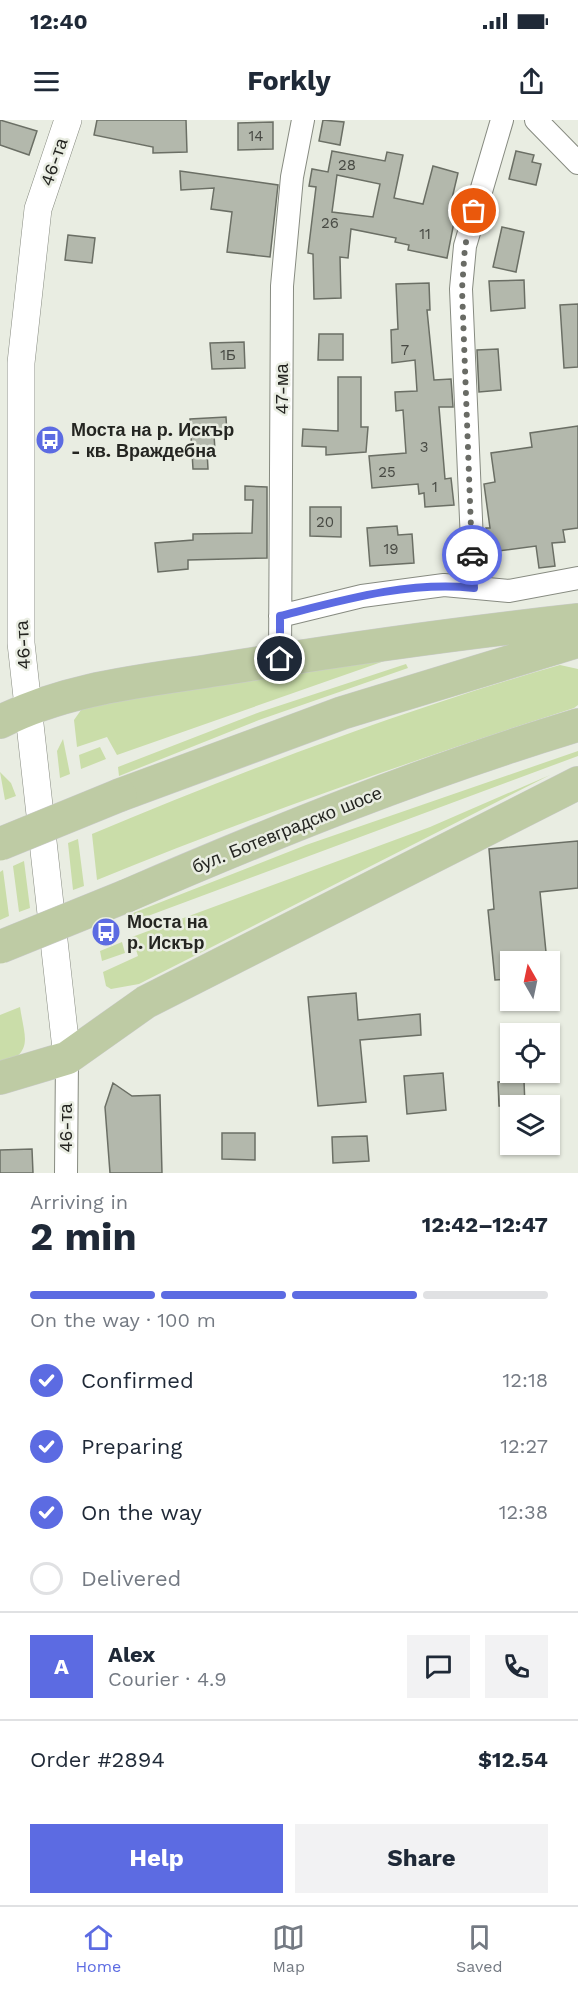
<!DOCTYPE html>
<html lang="en">
<head>
<meta charset="utf-8">
<style>
  :root { --surface:#fff; --page:#f2f2f3; --text:#1f2937; --muted:#747a83; --line:#e0e1e3; --accent:#5c6be2 }
  body { margin:0; font-family:"Work Sans",sans-serif; background:var(--page); color:var(--text); height:100vh; display:flex; flex-direction:column; font-size:22px; white-space:nowrap }
  * { box-sizing:border-box; margin:0 }
  p { font-size:20px; color:var(--muted) }
  .icon { flex:none; width:33px; height:33px; fill:none; stroke:currentColor; stroke-width:2; stroke-linecap:round; stroke-linejoin:round }
  .map { position:relative; height:1053px; overflow:hidden }
  .panel { display:flex; flex-direction:column; background:var(--surface); flex:1 }
  .panel>* { flex:none }
  .needle { width:39px; rotate:351deg }
  .fabs { position:absolute; left:500px; top:831px; display:grid; gap:12px }
  .fabs a { display:grid; place-items:center; width:60px; height:60px; border-radius:0px; background:var(--surface); box-shadow:0 2px 4px #0004; font-size:30px }
  .pin { position:absolute; display:grid; place-items:center; width:51px; height:51px; color:#fff; margin:-26px; border:3px solid #fff; border-radius:50%; box-shadow:0 2px 6px #0007 }
  .courier { position:absolute; display:grid; place-items:center; width:60px; height:60px; margin:-30px; border:4px solid #5c6be2; border-radius:50%; background:#fff; color:#222; box-shadow:0 2px 8px #0007 }
  .headline em { font-style:normal; font-weight:700 }
  .headline div { display:flex; flex-direction:column-reverse }
  .headline { display:flex; align-items:center; justify-content:space-between; height:102px; padding:0 30px }
  h1 { font-size:39px; font-weight:700; line-height:45px }
  .bar { display:grid; grid-template-columns:repeat(4,1fr); gap:9px 6px; align-content:center; height:72px; padding:0 30px }
  .bar i { height:8px; border-radius:4px; background:var(--line) }
  .bar .active { background:var(--accent) }
  .bar p { grid-column:span 4 }
  .line { display:flex; align-items:center; gap:15px; padding:0 30px; border-top:2px solid var(--line) }
  .line div { flex:1 }
  .round { display:grid; place-items:center; flex:none; width:63px; height:63px; border-radius:0px; background:var(--page) }
  ol { padding:0 30px; list-style:none }
  li { display:flex; align-items:center; gap:18px; height:66px }
  li p { margin-inline-start:auto }
  li .icon { padding:6px; border-radius:50%; background:var(--accent); color:#fff; stroke-width:4 }
  li:last-child { color:var(--muted) }
  li i { width:33px; height:33px; border:3px solid var(--line); border-radius:50% }
  .action { display:flex; gap:12px; margin-top:auto; padding:12px 30px }
  .action a { flex:1; height:69px; border-radius:0px; background:var(--accent); color:#fff; font-size:24px; font-weight:700; line-height:69px; text-align:center }
  .action a+a { background:var(--page); color:var(--text) }
  .status { display:flex; justify-content:space-between; align-items:center; height:42px; padding:0 30px; background:var(--surface); direction:ltr }
  .status svg { height:16px; fill:currentColor }
  header { display:flex; justify-content:space-between; align-items:center; height:78px; padding:0 30px; background:var(--surface); font-size:27px; font-weight:700 }
  .tab-bar { display:flex; justify-content:space-around; align-items:center; height:84px; border-top:2px solid var(--line); background:var(--surface); font-size:16px; color:var(--muted) }
  .tab-bar a { display:grid; justify-items:center; gap:3px }
  .tab-bar .active { color:var(--accent) }
  .map>svg:first-child { display:block }
  .green { fill:#cadda9 }
  .building { fill:#b3b8ac; stroke:#6b6f65; stroke-width:1.5; fill-rule:evenodd }
  .lines { fill:none; stroke-linecap:round; stroke-linejoin:round }
  .minor-casing { stroke:#878b81; stroke-width:24 }
  .tertiary-casing { stroke:#878b81; stroke-width:28 }
  .primary-casing { stroke:#cacbca; stroke-width:34 }
  .minor { stroke:#fff; stroke-width:22 }
  .tertiary { stroke:#fff; stroke-width:27 }
  .primary { stroke:#becba4; stroke-width:33 }
  .primary-bridge-casing { stroke:#cacbca; stroke-width:34; stroke-linecap:butt }
  .primary-bridge { stroke:#becba4; stroke-width:33 }
  .done { stroke:#696b65; stroke-width:6; stroke-dasharray:0 10.8 }
  .route { stroke:#5c6be2; stroke-width:8 }
  .labels { text-anchor:middle; stroke-width:5; stroke-linejoin:round; paint-order:stroke }
  .number-label { font-size:15px; fill:#484a44 }
  .street-label { font-size:18px; fill:#242521; stroke:#e9ede2 }
  .poi-label { font-size:18px; font-weight:bold; fill:#242521; stroke:#e9ede2; text-anchor:start }
</style>
</head>
<body>
<div class="status"><b>12:40</b><svg viewBox="0 0 49 12"><path d="M0 12V9h3v3zM5 12V6h3v6zM10 12V3h3v9zM15 12V0h3v12zM26 1h20v11H26zM47 4h2v5h-2z"/></svg></div>
<header><svg class="icon" aria-label="menu" viewBox="0 0 24 24"><path d="M4 6h16M4 12h16M4 18h16"/></svg>Forkly<svg class="icon" aria-label="share" viewBox="0 0 24 24"><path d="M12 15V3M7 8l5-5 5 5M5 13v7h14v-7"/></svg></header>
<div class="map">
<svg width="578" height="1053" viewBox="0 0 578 1053">
  <rect width="100%" height="100%" fill="#e9ede2"/>
  <path class="green" d="M 393,538 L 117,635 L 107,617 L 77,627 L 74,600 L 81,590 L 111,580 Z
    M 406,544 L 408,548 L 259,600 L 119,656 L 118,647 L 260,592 Z
    M 560,545 L 578,549 L 578,585 L 574,588 C 413,640 254,696 97,760 L 92,714 C 246,650 399,591 560,545 Z
    M 63,619 L 70,654 L 60,658 L 57,631 Z
    M 100,627 L 106,639 L 81,649 L 79,635 Z
    M 578,631 L 578,636 L 129,803 L 128,795 L 306,725 Z
    M 0,652 L 11,663 L 16,676 L 5,680 Z
    M 550,655 L 139,864 L 111,869 L 106,866 L 103,852 L 138,836 L 132,817 L 430,707 Z
    M 78,719 L 84,766 L 73,770 L 68,723 Z
    M 24,741 L 30,788 L 19,792 L 13,746 Z
    M 3,750 L 9,796 L 0,800 L 0,752 Z
    M 122,822 L 125,833 L 102,841 L 100,831 Z
    M 20,887 C 25,920 34,931 0,947 L 0,895 Z"/>
  <path class="building" d="M 0,0 L 37,11 L 29,35 L 0,25 Z
    M 97,0 L 186,0 L 187,32 L 153,33 L 153,27 L 94,15 Z
    M 323,0 L 344,2 L 340,25 L 319,21 Z
    M 273,2 L 273,29 L 238,30 L 238,3 Z
    M 332,31 L 385,41 L 387,32 L 403,35 L 394,78 L 423,84 L 433,46 L 458,53 L 449,91 L 456,92 L 447,138 L 408,130 L 409,125 L 395,122 L 396,118 L 351,109 L 348,138 L 340,137 L 341,178 L 314,179 L 313,134 L 308,133 L 316,67 L 309,66 L 312,49 L 328,52 ZM 337,55 L 380,64 L 373,97 L 332,92 Z
    M 516,31 L 534,35 L 532,42 L 541,44 L 536,65 L 509,59 Z
    M 180,51 L 278,65 L 270,137 L 227,132 L 232,92 L 211,89 L 214,68 L 181,70 Z
    M 502,107 L 524,112 L 516,152 L 493,147 Z
    M 68,115 L 95,118 L 92,143 L 65,140 Z
    M 524,160 L 525,188 L 491,191 L 489,161 Z
    M 429,163 L 430,190 L 427,190 L 434,260 L 451,259 L 453,287 L 439,287 L 445,359 L 451,358 L 454,385 L 425,387 L 424,373 L 419,374 L 418,364 L 372,368 L 369,336 L 406,333 L 403,290 L 396,291 L 395,272 L 417,271 L 415,240 L 392,243 L 391,210 L 398,209 L 396,164 Z
    M 578,184 L 578,247 L 564,248 L 560,185 Z
    M 319,214 L 343,214 L 343,240 L 318,240 Z
    M 244,222 L 245,248 L 212,249 L 210,223 Z
    M 498,229 L 501,270 L 479,272 L 477,230 Z
    M 338,257 L 361,257 L 361,307 L 368,307 L 366,332 L 326,335 L 326,327 L 302,326 L 303,309 L 338,311 Z
    M 226,297 L 227,314 L 214,315 L 215,330 L 207,331 L 208,349 L 193,349 L 190,299 Z
    M 578,306 L 578,408 L 563,410 L 565,422 L 552,423 L 555,446 L 539,448 L 536,426 L 490,432 L 486,408 L 490,408 L 484,364 L 495,362 L 491,333 L 532,327 L 530,313 Z
    M 245,366 L 267,367 L 267,438 L 188,440 L 188,449 L 158,452 L 155,423 L 193,420 L 193,414 L 252,413 L 253,380 L 245,380 Z
    M 310,387 L 341,387 L 341,417 L 310,416 Z
    M 397,406 L 398,415 L 412,414 L 414,443 L 370,446 L 367,408 Z
    M 578,721 L 578,768 L 540,772 L 547,842 L 510,842 L 510,859 L 495,860 L 488,790 L 494,789 L 489,729 Z
    M 356,873 L 358,900 L 420,894 L 421,915 L 360,920 L 366,982 L 318,986 L 308,877 Z
    M 443,953 L 446,990 L 407,994 L 404,956 Z
    M 524,961 L 525,986 L 499,986 L 498,962 Z
    M 113,963 L 132,976 L 160,975 L 162,1053 L 110,1053 L 105,987 Z
    M 222,1013 L 255,1013 L 255,1040 L 222,1039 Z
    M 367,1016 L 369,1041 L 333,1043 L 332,1017 Z
    M 32,1029 L 33,1053 L 0,1053 L 0,1030 Z"/>
  <g class="lines">
    <g class="minor-casing">
      <path id="minor" d="M 536,0 L 578,43
        M 474,468 L 461,169 L 465,126 L 502,0
        M 280,496 L 362,476 L 444,465 L 509,471 L 578,458
        M 280,539 L 282,166 L 292,57 L 303,0
        M 66,1053 L 67,938"/>
    </g>
    <g class="tertiary-casing">
      <path id="tertiary" d="M 67,938 L 21,523 L 21,243 L 38,89 L 68,0"/>
    </g>
    <g class="primary-casing">
      <path id="primary" d="M 0,602 C 69,567 145,561 221,549 C 339,530 459,513 578,500
        M 120,675 L 342,593 L 578,521
        M 126,776 C 274,712 423,652 578,605
        M 0,958 L 67,938 L 146,882 L 578,663"/>
    </g>
    <use href="#minor" class="minor"/>
    <use href="#tertiary" class="tertiary"/>
    <use href="#primary" class="primary"/>
    <g class="primary-bridge-casing">
      <path id="primary-bridge" d="M 0,724 L 120,675
        M 0,827 L 126,776"/>
    </g>
    <use href="#primary-bridge" class="primary-bridge"/>
  </g>
  <g class="lines">
    <path class="done" d="M 472,435 L 462,169 L 465,126 L 474,91"/>
    <path class="route" d="M 280,539 L 280,496 C 343,480 408,461 474,468 L 472,435"/>
  </g>
  <defs>
    <g id="bus-disc" transform="scale(1.5)"><circle r="9.5" fill="#5c6be2" stroke="#e9ede2"/><path d="M-5-6H5V4H4V6H2V4H-2V6H-4V4H-5ZM-3.5-4V0h7V-4ZM-3.5 1.2v1.5H-2V1.2ZM2 1.2v1.5H3.5V1.2Z" fill="#fff"/></g>
  </defs>
  <g fill-rule="evenodd">
    <use href="#bus-disc" x="50" y="320"/>
    <use href="#bus-disc" x="106" y="812"/>
  </g>
  <g class="labels">
    <g class="number-label">
      <text x="256" y="21">14</text>
      <text x="347" y="50">28</text>
      <text x="330" y="108">26</text>
      <text x="425" y="119">11</text>
      <text x="405" y="235">7</text>
      <text x="228" y="240">1Б</text>
      <text x="424" y="332">3</text>
      <text x="387" y="357">25</text>
      <text x="435" y="372">1</text>
      <text x="325" y="407">20</text>
      <text x="391" y="434">19</text>
    </g>
    <g class="street-label">
      <text transform="translate(54 42) rotate(-71)" y="6">46-та</text>
      <text transform="translate(282 269) rotate(-90)" y="6">47-ма</text>
      <text transform="translate(23 525) rotate(-93)" y="6">46-та</text>
      <text transform="translate(287 710) rotate(-22)" y="6">бул. Ботевградско шосе</text>
      <text transform="translate(66 1008) rotate(-90)" y="6">46-та</text>
    </g>
    <g class="poi-label">
      <text x="71" y="316">Моста на р. Искър<tspan x="71" dy="21">- кв. Враждебна</tspan></text>
      <text x="127" y="808">Моста на<tspan x="127" dy="21">р. Искър</tspan></text>
    </g>
  </g>
</svg>
<div class="fabs">
<a><svg class="needle" viewBox="-14 -14 28 28"><path d="M0-13l5 13h-10z" fill="#e53935"/><path d="M0 13l5-13h-10z" fill="#747a83"/></svg></a>
<a><svg class="icon" aria-label="locate" viewBox="0 0 24 24"><circle cx="12" cy="12" r="6"/><path d="M12 2v4M12 18v4M2 12h4M18 12h4"/></svg></a>
<a><svg class="icon" aria-label="layers" viewBox="0 0 24 24"><path d="M12 4l9 5-9 5-9-5zM3 14l9 5 9-5"/></svg></a>
</div>
<div class="pin" style="left:474px;top:91px;background:#ea580c"><svg class="icon" aria-label="bag" viewBox="0 0 24 24"><path d="M5 8h14l-1 12H6zM9 8a3 3 0 0 1 6 0"/></svg></div>
<div class="pin" style="left:280px;top:539px;background:#1f2937"><svg class="icon" aria-label="home" viewBox="0 0 24 24"><path d="M3 11l9-7 9 7M6 9v11h12V9"/></svg></div>
<div class="courier" style="left:472px;top:435px"><svg class="icon" aria-label="car" viewBox="0 0 24 24"><path d="M5 17H2v-5l4-1 3-4h7l3 4 3 1v5h-3M9 17h6M6 11h13"/><circle cx="7" cy="17" r="2"/><circle cx="17" cy="17" r="2"/></svg></div>
</div>
<section class="panel">
<div class="headline"><div><h1>2 min</h1><p>Arriving in</p></div><em>12:42–12:47</em></div>
<div class="bar"><i class="active"></i><i class="active"></i><i class="active"></i><i></i><p>On the way · 100 m</p></div>
<ol>
<li><svg class="icon" aria-label="check" viewBox="0 0 24 24"><path d="M5 12l5 5 9-10"/></svg>Confirmed<p>12:18</p></li>
<li><svg class="icon" aria-label="check" viewBox="0 0 24 24"><path d="M5 12l5 5 9-10"/></svg>Preparing<p>12:27</p></li>
<li><svg class="icon" aria-label="check" viewBox="0 0 24 24"><path d="M5 12l5 5 9-10"/></svg>On the way<p>12:38</p></li>
<li><i></i>Delivered</li>
</ol>
<div class="line" style="height:108px"><b class="round" style="background:var(--accent);color:#fff">A</b><div><b>Alex</b><p>Courier · 4.9</p></div><a class="round"><svg class="icon" aria-label="chat" viewBox="0 0 24 24"><path d="M4 5h16v11H9l-5 4z"/></svg></a><a class="round"><svg class="icon" aria-label="phone" viewBox="0 0 24 24"><path d="M5 4h4l2 5-3 2q2 4 5 5l2-3 5 2v4C11 20 4 13 5 4z"/></svg></a></div>
<div class="line" style="height:78px"><div>Order #2894</div><b>$12.54</b></div>
<div class="action"><a>Help</a><a>Share</a></div>
</section>
<nav class="tab-bar">
<a class="active"><svg class="icon" aria-label="home" viewBox="0 0 24 24"><path d="M3 11l9-7 9 7M6 9v11h12V9"/></svg>Home</a>
<a><svg class="icon" aria-label="map" viewBox="0 0 24 24"><path d="M3 6l6-2 6 2 6-2v14l-6 2-6-2-6 2zM9 4v14M15 6v14"/></svg>Map</a>
<a><svg class="icon" aria-label="saved" viewBox="0 0 24 24"><path d="M7 4h10v16l-5-4-5 4z"/></svg>Saved</a>
</nav>
</body>
</html>
